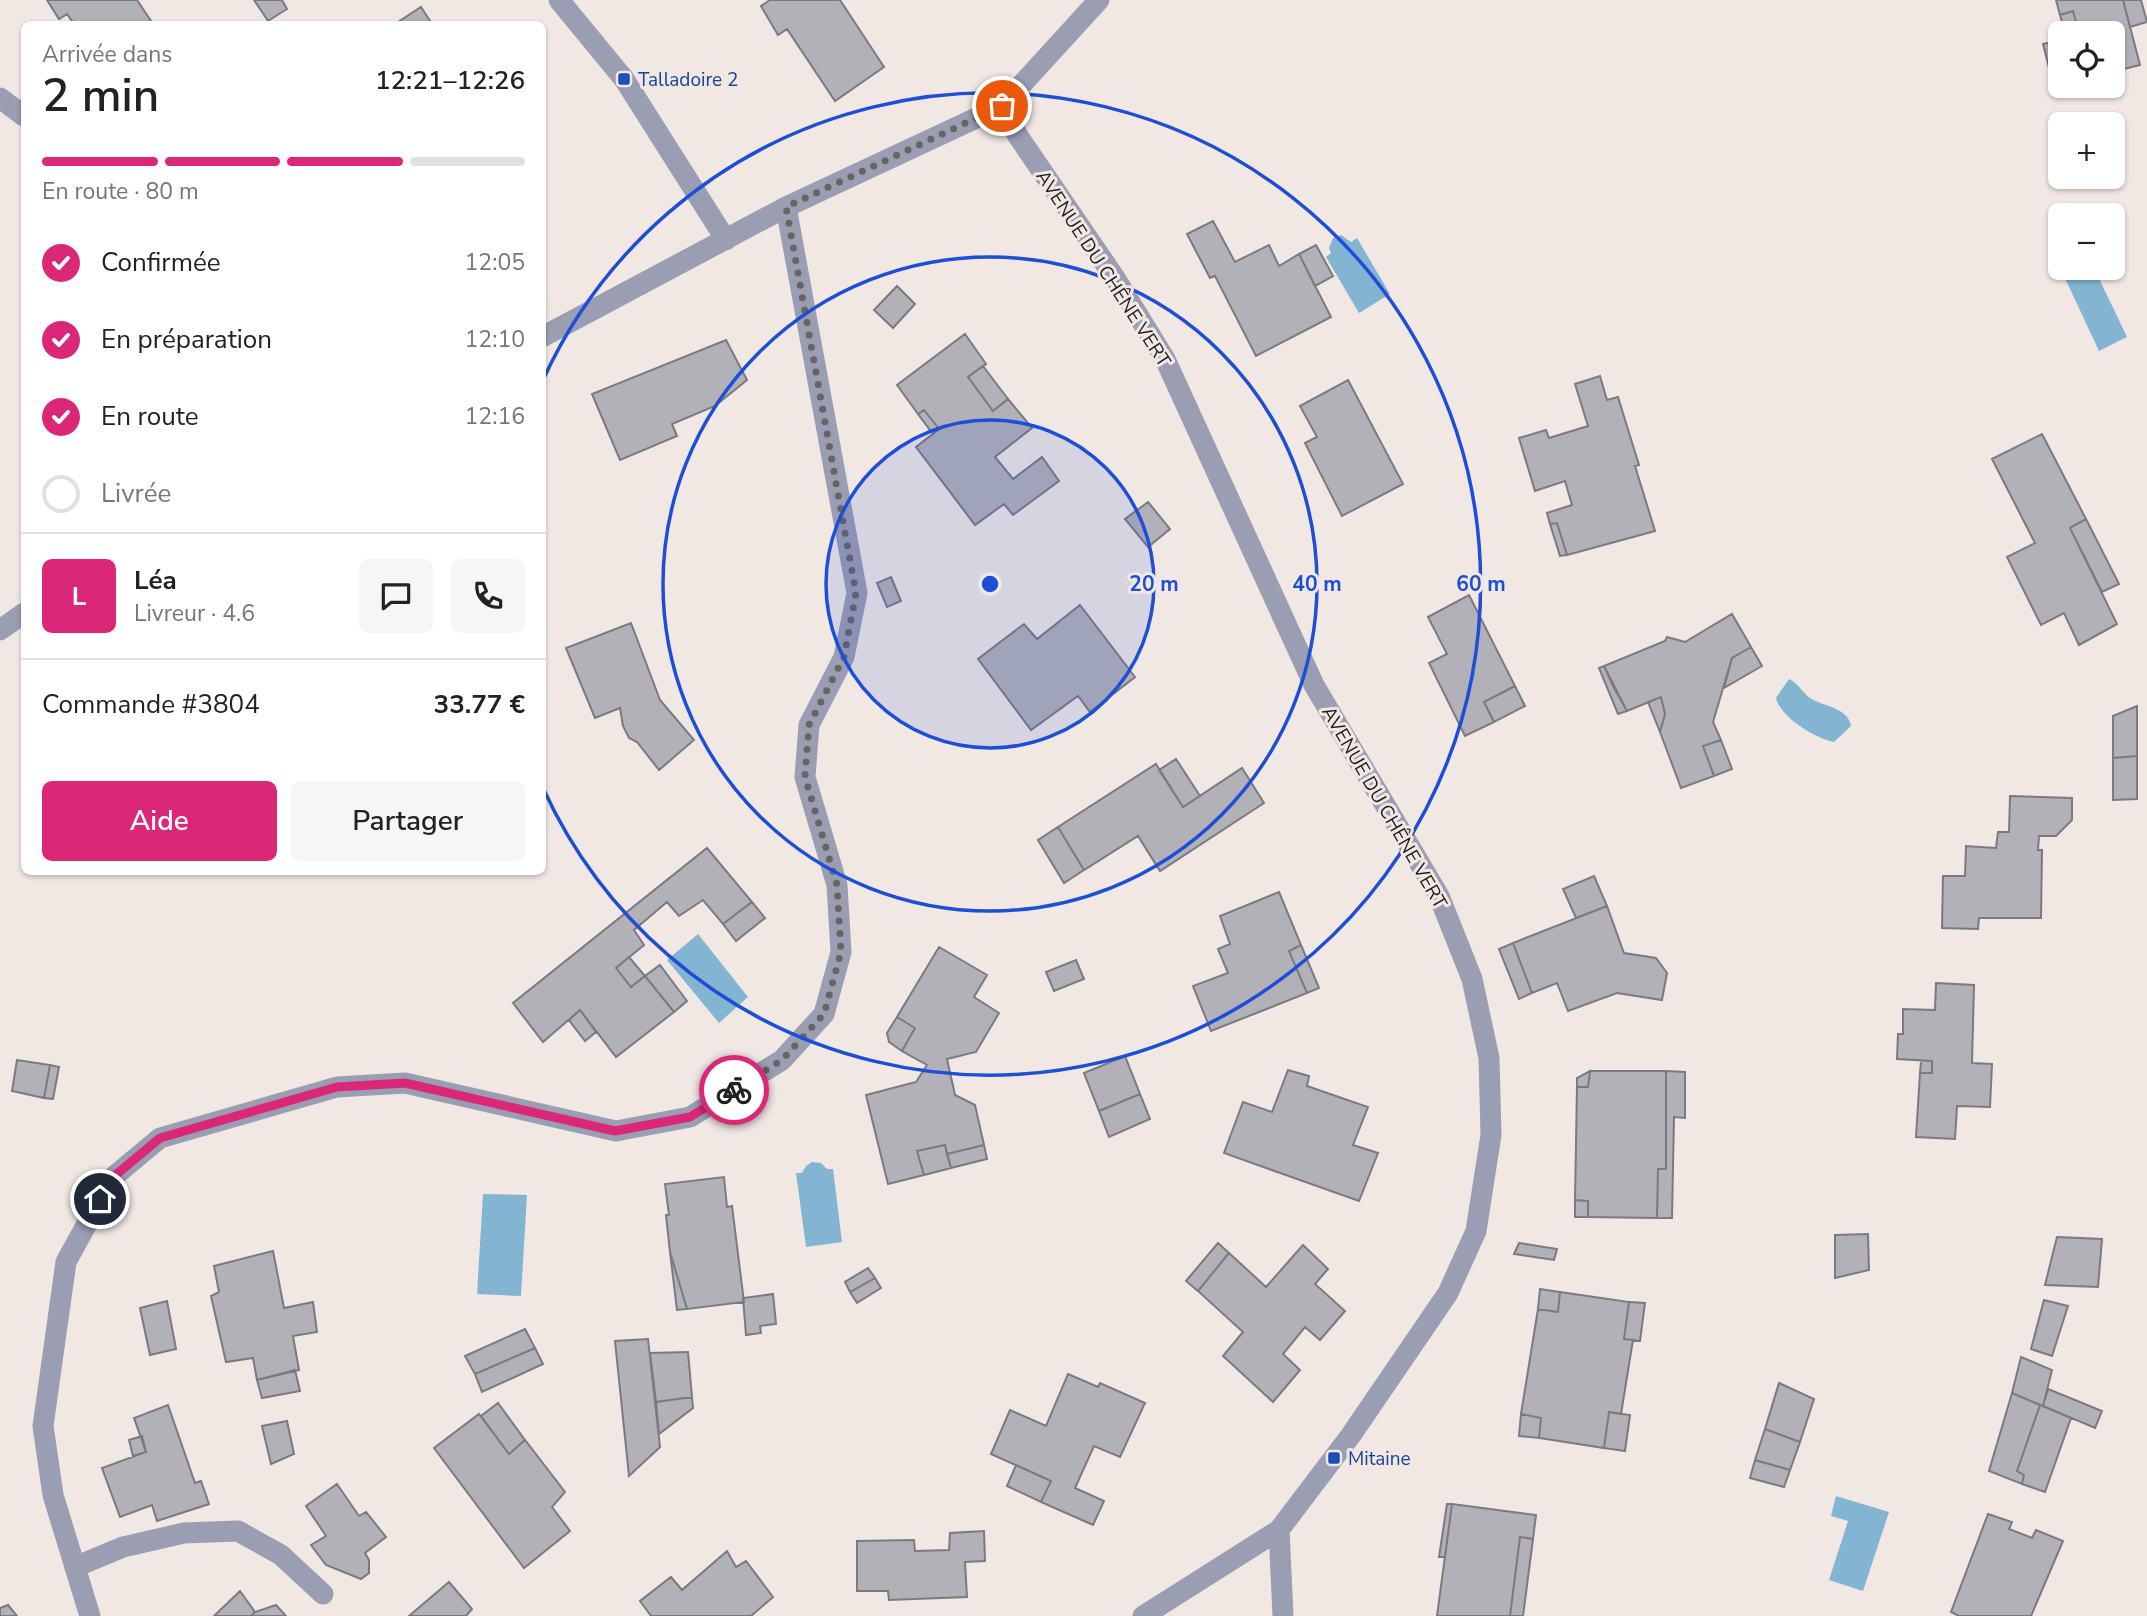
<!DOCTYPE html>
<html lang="fr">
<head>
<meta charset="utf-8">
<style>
  :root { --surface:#fff; --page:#f6f6f6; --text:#222; --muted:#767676; --line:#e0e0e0; --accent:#db2777 }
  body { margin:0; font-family:"Nunito Sans",sans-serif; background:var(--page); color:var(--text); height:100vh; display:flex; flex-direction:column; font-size:26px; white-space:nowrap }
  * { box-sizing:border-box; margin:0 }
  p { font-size:23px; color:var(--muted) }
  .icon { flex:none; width:38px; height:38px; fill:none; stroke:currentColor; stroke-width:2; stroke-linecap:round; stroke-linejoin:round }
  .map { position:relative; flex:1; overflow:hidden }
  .sheet { position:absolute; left:21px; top:21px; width:525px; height:854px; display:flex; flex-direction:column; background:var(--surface); border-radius:10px; box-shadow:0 2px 5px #0004 }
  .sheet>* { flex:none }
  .buttons { position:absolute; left:2048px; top:21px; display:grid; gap:14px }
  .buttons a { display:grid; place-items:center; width:77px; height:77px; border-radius:10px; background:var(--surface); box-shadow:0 2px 5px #0004; font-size:35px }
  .pin { position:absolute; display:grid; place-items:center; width:60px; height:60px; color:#fff; margin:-30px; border:4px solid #fff; border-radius:50%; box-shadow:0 2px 7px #0007 }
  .courier { position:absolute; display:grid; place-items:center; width:70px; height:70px; margin:-35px; border:5px solid #db2777; border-radius:50%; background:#fff; color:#222; box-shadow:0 2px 9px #0007 }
  .headline em { font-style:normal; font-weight:600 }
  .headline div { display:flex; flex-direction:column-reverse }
  .headline { display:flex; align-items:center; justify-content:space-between; height:119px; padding:0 21px }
  h1 { font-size:46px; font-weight:600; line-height:52px }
  .bar { display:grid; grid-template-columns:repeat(4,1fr); gap:10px 7px; align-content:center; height:84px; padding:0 21px }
  .bar i { height:9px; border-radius:5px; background:var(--line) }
  .bar .selected { background:var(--accent) }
  .bar p { grid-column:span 4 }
  .line { display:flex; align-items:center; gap:18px; padding:0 21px; border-top:2px solid var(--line) }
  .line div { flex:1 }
  .round { display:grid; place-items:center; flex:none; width:74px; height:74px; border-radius:10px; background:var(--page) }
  ol { padding:0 21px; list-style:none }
  li { display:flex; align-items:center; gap:21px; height:77px }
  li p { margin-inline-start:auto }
  li .icon { padding:7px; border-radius:50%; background:var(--accent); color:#fff; stroke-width:4 }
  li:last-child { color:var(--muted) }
  li i { width:38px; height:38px; border:4px solid var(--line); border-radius:50% }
  .button { display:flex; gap:14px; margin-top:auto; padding:14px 21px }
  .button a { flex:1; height:80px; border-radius:10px; background:var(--accent); color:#fff; font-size:28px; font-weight:600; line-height:80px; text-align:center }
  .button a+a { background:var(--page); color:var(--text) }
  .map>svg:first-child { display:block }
  .water { fill:#83b5d3 }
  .building { fill:#b2b1b8; stroke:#7b7981; stroke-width:2 }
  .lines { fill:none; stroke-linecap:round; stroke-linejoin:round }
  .lane { stroke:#999eb3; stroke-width:21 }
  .street { stroke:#999eb3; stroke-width:21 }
  .done { stroke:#696462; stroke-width:7; stroke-dasharray:0 12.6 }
  .route { stroke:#db2777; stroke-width:9 }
  .ring { fill:none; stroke:#1d4ed8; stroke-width:3.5 }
  .transit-dot { fill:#1a4fb4; stroke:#f1e8e4; stroke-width:2.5 }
  .labels { text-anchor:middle; stroke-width:6; stroke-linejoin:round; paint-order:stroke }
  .transit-label { font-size:19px; fill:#164399; stroke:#f1e8e4; text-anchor:start }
  .street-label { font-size:19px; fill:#201d1c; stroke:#f1e8e4 }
  .centre { fill:#1d4ed8; stroke:#f1e8e4; stroke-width:3.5 }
  .ring-label { font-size:21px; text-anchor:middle; font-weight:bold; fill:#1d4ed8; stroke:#f1e8e4; stroke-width:6; stroke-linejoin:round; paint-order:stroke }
</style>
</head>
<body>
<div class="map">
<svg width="2147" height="1616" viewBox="0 0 2147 1616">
  <rect width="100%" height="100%" fill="#f1e8e4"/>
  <path class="water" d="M 1341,235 L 1351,242 L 1357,238 L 1390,294 L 1359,313 L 1326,257 L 1331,253 L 1329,248 L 1333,238 Z
    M 2082,268 L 2094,268 L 2127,337 L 2099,351 L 2064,276 Z
    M 1789,679 C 1798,683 1802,692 1810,698 C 1824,707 1848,707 1851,726 L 1834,742 C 1816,739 1780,717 1776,698 Z
    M 698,934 L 748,997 L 719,1023 L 667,960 Z
    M 812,1162 L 821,1163 L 827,1169 L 833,1169 L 842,1242 L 806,1247 L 796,1173 L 802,1173 L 806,1166 Z
    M 483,1194 L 527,1195 L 521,1296 L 477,1294 Z
    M 1836,1496 L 1889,1512 L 1863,1591 L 1829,1580 L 1848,1521 L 1831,1516 Z"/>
  <path class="building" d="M 47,0 L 137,0 L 153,24 L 74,24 L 67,14 L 59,19 Z
    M 254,0 L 282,0 L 287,9 L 268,21 Z
    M 770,0 L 840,0 L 884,67 L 835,101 L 787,29 L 778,35 L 761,6 Z
    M 2056,0 L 2123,0 L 2140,65 L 2112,72 L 2112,33 L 2079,33 L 2073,11 L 2060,15 Z
    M 2123,0 L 2141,0 L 2147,22 L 2130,27 Z
    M 421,7 L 432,24 L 395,24 Z
    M 2073,11 L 2079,33 L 2065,33 L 2060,15 Z
    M 2060,40 L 2060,86 L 2054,87 L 2043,44 Z
    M 1213,221 L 1235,262 L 1269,245 L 1279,266 L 1299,254 L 1331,317 L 1256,356 L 1215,276 L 1210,278 L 1187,234 Z
    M 1316,245 L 1333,276 L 1315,286 L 1299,254 Z
    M 897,286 L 915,304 L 893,328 L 874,310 Z
    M 965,334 L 986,364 L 968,377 L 993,411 L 1008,399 L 1032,428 L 995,457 L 1013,479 L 1042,457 L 1059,481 L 1013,515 L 1004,504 L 975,525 L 916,447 L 939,429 L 924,410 L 918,414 L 897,385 Z
    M 726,340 L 747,380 L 715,406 L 672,424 L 677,436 L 620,460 L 592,394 Z
    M 983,366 L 1008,399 L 993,411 L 968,377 Z
    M 1600,376 L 1607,400 L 1618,397 L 1639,465 L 1635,466 L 1655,531 L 1567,555 L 1557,523 L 1550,524 L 1547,513 L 1572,505 L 1565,481 L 1535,491 L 1519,438 L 1546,430 L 1549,438 L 1588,426 L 1575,384 Z
    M 1348,380 L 1403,484 L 1342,516 L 1305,443 L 1317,437 L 1300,406 Z
    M 924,410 L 939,429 L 933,434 L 918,414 Z
    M 2042,434 L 2086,519 L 2070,528 L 2117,624 L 2079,645 L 2064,613 L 2041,625 L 2007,557 L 2035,543 L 1992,459 Z
    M 1148,502 L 1170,529 L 1148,547 L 1125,519 Z
    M 2086,519 L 2119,584 L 2102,592 L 2070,528 Z
    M 1557,523 L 1567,555 L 1560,556 L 1550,524 Z
    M 891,577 L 901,601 L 887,607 L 877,583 Z
    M 1469,595 L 1515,686 L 1484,702 L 1494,722 L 1465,736 L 1429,663 L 1447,654 L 1428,617 Z
    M 1080,605 L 1135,677 L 1090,712 L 1078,696 L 1031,730 L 978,659 L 1024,624 L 1037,639 Z
    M 1732,614 L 1751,647 L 1732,658 L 1713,722 L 1721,740 L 1703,746 L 1714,776 L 1681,788 L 1660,732 L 1665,714 L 1661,697 L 1627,711 L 1604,666 L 1665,641 L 1667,637 L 1685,642 Z
    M 631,623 L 660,700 L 694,740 L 659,770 L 637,742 L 629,738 L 623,726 L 620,708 L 595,718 L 566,648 Z
    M 1751,647 L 1762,666 L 1724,688 L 1732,658 Z
    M 1604,666 L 1614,688 L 1627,711 L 1618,714 L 1599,668 Z
    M 1515,686 L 1525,706 L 1494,722 L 1484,702 Z
    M 1661,697 L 1665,714 L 1660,732 L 1648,702 Z
    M 2137,706 L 2137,756 L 2113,758 L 2113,716 Z
    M 1721,740 L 1732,769 L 1714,776 L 1703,746 Z
    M 2137,756 L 2137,799 L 2113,800 L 2113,758 Z
    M 1176,759 L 1200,796 L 1183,807 L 1159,770 Z
    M 1156,764 L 1183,807 L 1242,768 L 1264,803 L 1160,871 L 1138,836 L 1084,870 L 1058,827 Z
    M 2010,796 L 2072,798 L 2072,820 L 2056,836 L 2039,836 L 2038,850 L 2042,850 L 2041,918 L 1979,918 L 1978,929 L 1942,928 L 1943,876 L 1965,876 L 1966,846 L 1996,848 L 1998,832 L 2009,832 Z
    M 1058,827 L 1084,870 L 1064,883 L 1038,840 Z
    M 707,848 L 752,902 L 723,924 L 703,900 L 679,916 L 667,902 L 634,930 L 644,945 L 616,968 L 631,987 L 645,976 L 674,1012 L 616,1057 L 580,1010 L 543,1042 L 513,1003 Z
    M 1594,876 L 1607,906 L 1576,918 L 1563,889 Z
    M 1279,892 L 1301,945 L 1289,951 L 1307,993 L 1211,1031 L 1193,986 L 1228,973 L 1218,949 L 1230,944 L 1220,916 Z
    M 752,902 L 765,918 L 736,941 L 723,924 Z
    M 1607,906 L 1624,953 L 1656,958 L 1667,973 L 1662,1000 L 1617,993 L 1568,1011 L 1557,983 L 1532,993 L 1513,943 Z
    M 1513,943 L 1532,993 L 1519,999 L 1499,949 Z
    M 1301,945 L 1319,988 L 1307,993 L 1289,951 Z
    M 939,947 L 987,975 L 974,997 L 999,1013 L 976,1052 L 947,1059 L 955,1095 L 975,1105 L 984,1145 L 947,1154 L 945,1145 L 917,1151 L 924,1175 L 888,1184 L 866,1095 L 916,1082 L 927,1065 L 902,1051 L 915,1028 L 897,1017 Z
    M 629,957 L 645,976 L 631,987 L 616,968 Z
    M 1076,960 L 1084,979 L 1054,991 L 1046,972 Z
    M 660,965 L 687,1001 L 674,1012 L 645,976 Z
    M 1936,983 L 1974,985 L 1972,1063 L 1992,1064 L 1990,1107 L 1957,1106 L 1955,1139 L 1916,1137 L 1920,1073 L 1932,1073 L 1932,1061 L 1897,1059 L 1898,1034 L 1903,1034 L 1903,1009 L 1935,1010 Z
    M 580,1010 L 596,1032 L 585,1041 L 569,1020 Z
    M 897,1017 L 915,1028 L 902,1051 L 889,1042 L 887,1033 Z
    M 1125,1056 L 1140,1094 L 1099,1111 L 1084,1073 Z
    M 17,1060 L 50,1065 L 44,1098 L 12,1091 Z
    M 1921,1061 L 1932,1061 L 1932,1073 L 1920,1073 Z
    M 50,1065 L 59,1067 L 53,1099 L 44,1098 Z
    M 1288,1070 L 1309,1076 L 1307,1086 L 1368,1107 L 1353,1145 L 1378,1153 L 1359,1201 L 1224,1153 L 1243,1102 L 1272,1112 Z
    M 1590,1071 L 1666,1071 L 1666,1169 L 1658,1169 L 1657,1218 L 1588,1217 L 1588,1201 L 1575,1200 L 1577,1087 L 1588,1087 Z
    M 1590,1071 L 1588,1087 L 1577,1087 L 1577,1078 Z
    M 1666,1071 L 1685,1072 L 1685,1118 L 1674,1117 L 1672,1218 L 1657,1218 L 1658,1169 L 1666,1169 Z
    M 1140,1094 L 1150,1119 L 1109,1137 L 1099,1111 Z
    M 945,1145 L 951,1168 L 924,1175 L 917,1151 Z
    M 984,1145 L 987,1159 L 951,1168 L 947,1154 Z
    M 724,1177 L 727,1207 L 732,1206 L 744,1302 L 687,1309 L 670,1252 L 666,1215 L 669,1215 L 665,1184 Z
    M 1575,1200 L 1588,1201 L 1588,1217 L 1575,1217 Z
    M 1868,1234 L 1869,1270 L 1835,1278 L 1835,1235 Z
    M 2057,1237 L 2102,1239 L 2098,1287 L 2045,1285 Z
    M 1218,1243 L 1229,1253 L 1198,1291 L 1186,1281 Z
    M 1519,1243 L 1557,1249 L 1554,1260 L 1514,1254 Z
    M 1303,1245 L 1328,1269 L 1315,1284 L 1345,1311 L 1320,1340 L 1305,1327 L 1283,1354 L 1300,1370 L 1273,1402 L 1223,1356 L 1243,1332 L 1198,1291 L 1229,1253 L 1266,1287 Z
    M 273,1251 L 284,1308 L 313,1302 L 317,1332 L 293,1336 L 299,1370 L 257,1380 L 253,1358 L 226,1362 L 211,1296 L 219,1292 L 214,1266 Z
    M 670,1252 L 687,1309 L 677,1310 Z
    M 868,1268 L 875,1278 L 850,1292 L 845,1282 Z
    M 875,1278 L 881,1288 L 857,1303 L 850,1292 Z
    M 1540,1289 L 1560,1292 L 1558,1312 L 1538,1309 Z
    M 1560,1292 L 1629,1302 L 1624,1339 L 1633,1340 L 1621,1414 L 1609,1412 L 1604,1448 L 1539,1438 L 1541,1418 L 1521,1414 L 1538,1309 L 1558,1312 Z
    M 773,1294 L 776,1324 L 760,1326 L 761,1333 L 746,1335 L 743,1298 Z
    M 2044,1300 L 2068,1306 L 2052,1356 L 2031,1349 Z
    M 167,1301 L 176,1349 L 150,1355 L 140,1308 Z
    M 1629,1302 L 1645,1303 L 1640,1341 L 1624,1339 Z
    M 525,1329 L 535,1348 L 475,1374 L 465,1356 Z
    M 648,1339 L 660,1447 L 629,1476 L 615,1341 Z
    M 535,1348 L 543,1364 L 482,1392 L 475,1374 Z
    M 688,1352 L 692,1397 L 656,1402 L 650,1353 Z
    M 2021,1357 L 2052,1370 L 2043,1406 L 2012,1393 Z
    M 295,1370 L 300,1391 L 262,1398 L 257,1380 Z
    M 1068,1374 L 1098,1387 L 1100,1383 L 1145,1403 L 1120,1457 L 1094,1446 L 1075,1488 L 1104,1501 L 1093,1525 L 1041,1502 L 1051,1481 L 991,1454 L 1010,1410 L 1046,1426 Z
    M 1779,1383 L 1814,1399 L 1800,1442 L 1765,1429 Z
    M 2048,1389 L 2102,1411 L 2095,1428 L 2043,1406 Z
    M 2012,1393 L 2040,1405 L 2017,1471 L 2024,1475 L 2022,1484 L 1989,1471 Z
    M 692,1397 L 693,1408 L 659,1434 L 656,1402 Z
    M 498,1403 L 525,1440 L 509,1454 L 481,1416 Z
    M 168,1405 L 195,1483 L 201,1481 L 209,1504 L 157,1521 L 152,1505 L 120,1517 L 102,1468 L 146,1452 L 134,1418 Z
    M 2040,1405 L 2071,1418 L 2045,1492 L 2022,1484 L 2024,1475 L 2017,1471 Z
    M 1609,1412 L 1630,1415 L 1625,1451 L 1604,1448 Z
    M 479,1414 L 509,1454 L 525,1440 L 565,1492 L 552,1507 L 570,1531 L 524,1568 L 434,1448 Z
    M 1521,1414 L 1541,1418 L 1539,1438 L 1519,1436 Z
    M 287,1421 L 294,1454 L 271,1464 L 262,1426 Z
    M 1765,1429 L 1800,1442 L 1790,1470 L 1755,1460 Z
    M 142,1436 L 146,1452 L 133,1456 L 129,1440 Z
    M 1755,1460 L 1790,1470 L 1784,1487 L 1750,1478 Z
    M 1016,1465 L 1051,1481 L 1041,1502 L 1007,1486 Z
    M 337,1484 L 359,1516 L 366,1512 L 386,1537 L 365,1553 L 369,1560 L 369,1573 L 361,1579 L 326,1565 L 311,1545 L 326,1536 L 306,1506 Z
    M 1447,1504 L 1452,1504 L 1445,1557 L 1439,1557 Z
    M 1452,1504 L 1536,1515 L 1533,1539 L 1520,1537 L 1510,1616 L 1437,1616 Z
    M 1988,1514 L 2012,1522 L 2009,1529 L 2032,1538 L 2036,1530 L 2063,1541 L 2031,1616 L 1959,1616 L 1951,1612 Z
    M 984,1531 L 985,1561 L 965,1562 L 967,1597 L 889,1600 L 888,1591 L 857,1591 L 857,1541 L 914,1540 L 915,1551 L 949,1550 L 950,1533 Z
    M 1520,1537 L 1533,1539 L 1523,1616 L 1510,1616 Z
    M 727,1551 L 736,1567 L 746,1561 L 773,1597 L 751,1616 L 651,1616 L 640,1601 L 671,1577 L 682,1590 Z
    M 449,1582 L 472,1609 L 466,1616 L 409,1616 Z
    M 240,1591 L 255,1612 L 251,1616 L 214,1616 Z
    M 8,1605 L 17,1616 L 0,1616 L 0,1608 Z
    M 276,1605 L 286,1616 L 251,1616 L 255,1612 Z"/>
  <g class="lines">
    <path class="lane" d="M 75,1567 L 123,1547 L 184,1533 L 238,1531 L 281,1555 L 323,1594"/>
    <path class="street" d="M 559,0 L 624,79 L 726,240
      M 0,98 L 24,116
      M 1002,106 L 1018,136 L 1115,278 L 1165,359 L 1314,685 L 1439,896 L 1472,979 L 1489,1058 L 1491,1135 L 1476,1231 L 1448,1293 L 1351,1435 L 1279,1530 L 1143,1616
      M 542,337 L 786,207 L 1002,106 L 1099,0
      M 0,630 L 24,613
      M 1279,1530 L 1283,1616
      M 90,1616 L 53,1495 L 43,1426 L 66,1262 L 112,1178 L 160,1138 L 337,1087 L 405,1083 L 616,1131 L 690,1117 L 782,1060 L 824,1014 L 841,952 L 837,885 L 805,777 L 809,725 L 844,657 L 857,593 L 786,207"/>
  </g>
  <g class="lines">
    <path class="done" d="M 734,1090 L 782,1060 L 824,1014 L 841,952 L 837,885 L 805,777 L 809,725 L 844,657 L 856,593 L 786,207 L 1002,106"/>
    <path class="route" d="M 100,1199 L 112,1178 L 160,1138 L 337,1087 L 405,1083 L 615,1131 L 690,1117 L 734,1090"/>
  </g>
  <circle cx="990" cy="584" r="164" fill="#1d4ed8" fill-opacity=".12"/>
  <g class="ring">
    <circle cx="990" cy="584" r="164"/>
    <circle cx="990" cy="584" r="327"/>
    <path d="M543 380A491 491 0 1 1 543 788"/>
  </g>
  <g class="transit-dot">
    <rect x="617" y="72" width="14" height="14" rx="3.5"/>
    <rect x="1327" y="1451" width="14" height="14" rx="3.5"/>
  </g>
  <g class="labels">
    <g class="transit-label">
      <text x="638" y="86">Talladoire 2</text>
      <text x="1348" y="1465">Mitaine</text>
    </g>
    <g class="street-label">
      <text transform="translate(1104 268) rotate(57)" y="7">AVENUE DU CHÊNE VERT</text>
      <text transform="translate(1385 807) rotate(60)" y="7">AVENUE DU CHÊNE VERT</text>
    </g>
  </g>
  <circle cx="990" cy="584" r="10" class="centre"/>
  <g class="ring-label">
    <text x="1154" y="591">20 m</text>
    <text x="1317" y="591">40 m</text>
    <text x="1481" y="591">60 m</text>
  </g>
</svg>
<div class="buttons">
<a><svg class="icon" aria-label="locate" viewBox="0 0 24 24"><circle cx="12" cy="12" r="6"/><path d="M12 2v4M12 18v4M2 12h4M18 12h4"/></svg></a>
<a>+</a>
<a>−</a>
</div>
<div class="pin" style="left:1002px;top:106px;background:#ea580c"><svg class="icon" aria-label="bag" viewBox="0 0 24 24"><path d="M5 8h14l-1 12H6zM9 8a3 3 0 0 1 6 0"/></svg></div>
<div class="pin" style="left:100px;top:1199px;background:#1f2937"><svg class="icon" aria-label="home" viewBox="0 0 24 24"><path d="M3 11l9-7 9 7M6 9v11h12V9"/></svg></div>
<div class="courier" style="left:734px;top:1090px"><svg class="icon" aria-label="bike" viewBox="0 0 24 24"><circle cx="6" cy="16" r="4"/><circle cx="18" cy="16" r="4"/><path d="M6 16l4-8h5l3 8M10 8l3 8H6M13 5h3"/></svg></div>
<section class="sheet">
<div class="headline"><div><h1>2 min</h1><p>Arrivée dans</p></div><em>12:21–12:26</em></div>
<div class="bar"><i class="selected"></i><i class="selected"></i><i class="selected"></i><i></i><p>En route · 80 m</p></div>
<ol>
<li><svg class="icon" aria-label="check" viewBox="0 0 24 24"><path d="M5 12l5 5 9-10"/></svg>Confirmée<p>12:05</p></li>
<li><svg class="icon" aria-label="check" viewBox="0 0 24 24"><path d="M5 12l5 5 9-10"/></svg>En préparation<p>12:10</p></li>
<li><svg class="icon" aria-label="check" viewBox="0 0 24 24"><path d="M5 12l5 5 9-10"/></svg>En route<p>12:16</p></li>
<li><i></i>Livrée</li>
</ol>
<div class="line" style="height:126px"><b class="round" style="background:var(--accent);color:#fff">L</b><div><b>Léa</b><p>Livreur · 4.6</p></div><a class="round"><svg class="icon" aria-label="chat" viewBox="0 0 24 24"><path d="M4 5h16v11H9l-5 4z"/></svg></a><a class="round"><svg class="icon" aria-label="phone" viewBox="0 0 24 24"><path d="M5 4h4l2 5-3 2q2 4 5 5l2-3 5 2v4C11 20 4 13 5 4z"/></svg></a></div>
<div class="line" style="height:91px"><div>Commande #3804</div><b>33.77 €</b></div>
<div class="button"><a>Aide</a><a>Partager</a></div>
</section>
</div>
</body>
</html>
